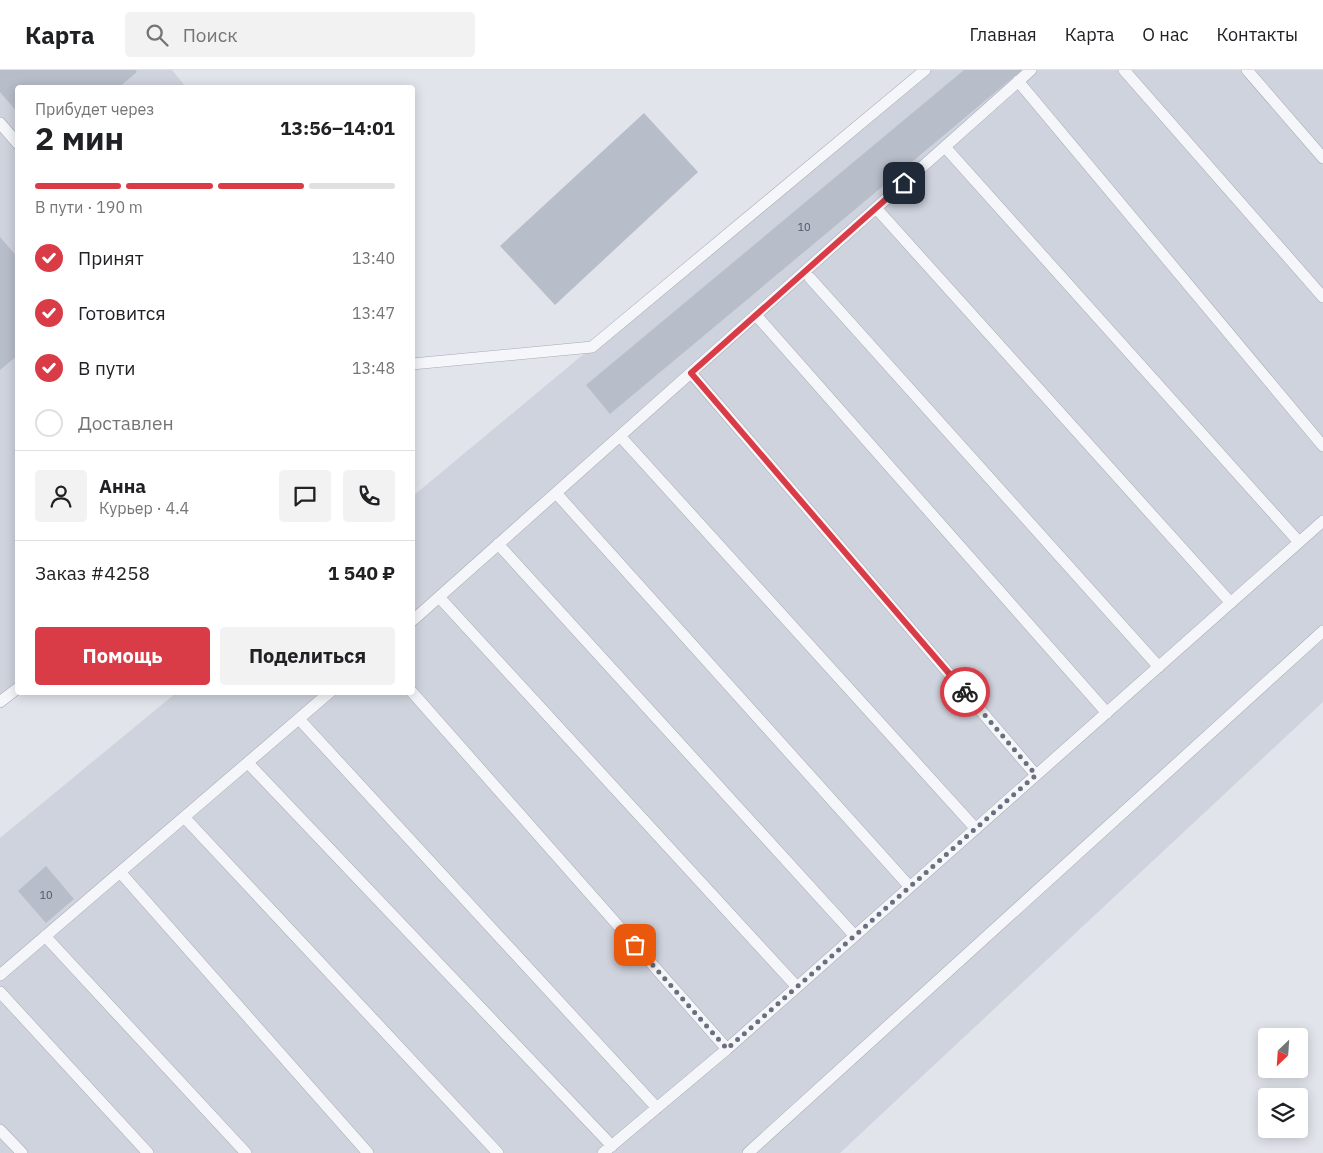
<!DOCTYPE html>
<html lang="ru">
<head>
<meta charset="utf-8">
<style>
  :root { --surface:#fff; --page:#f2f2f2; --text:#202124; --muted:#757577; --line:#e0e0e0; --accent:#da3c47 }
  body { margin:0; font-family:"IBM Plex Sans",sans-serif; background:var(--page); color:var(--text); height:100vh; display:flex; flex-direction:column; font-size:19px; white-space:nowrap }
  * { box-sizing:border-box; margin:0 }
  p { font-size:16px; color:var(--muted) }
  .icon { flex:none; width:28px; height:28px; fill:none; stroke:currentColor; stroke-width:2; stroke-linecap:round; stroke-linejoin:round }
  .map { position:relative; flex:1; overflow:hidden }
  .side { position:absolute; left:15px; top:15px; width:400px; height:610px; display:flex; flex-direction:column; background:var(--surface); border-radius:5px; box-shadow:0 2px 12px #0003 }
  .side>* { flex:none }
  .needle { width:32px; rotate:205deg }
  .buttons { position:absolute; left:1258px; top:958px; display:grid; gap:10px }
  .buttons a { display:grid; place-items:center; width:50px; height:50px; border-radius:5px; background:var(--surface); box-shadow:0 2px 12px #0003; font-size:25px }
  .pin { position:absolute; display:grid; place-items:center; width:42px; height:42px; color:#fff; margin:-21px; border-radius:10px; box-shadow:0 2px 8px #0006 }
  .courier { position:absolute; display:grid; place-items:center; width:50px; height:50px; margin:-25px; border:4px solid #da3c47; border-radius:50%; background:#fff; color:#222; box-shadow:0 1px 6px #0007 }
  .summary em { font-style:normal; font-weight:800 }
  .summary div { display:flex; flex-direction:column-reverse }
  .summary { display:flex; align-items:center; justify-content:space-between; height:85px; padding:0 20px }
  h1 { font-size:32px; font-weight:800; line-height:38px }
  .bar { display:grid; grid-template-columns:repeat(4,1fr); gap:8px 5px; align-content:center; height:60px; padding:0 20px }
  .bar i { height:6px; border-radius:4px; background:var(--line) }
  .bar .active { background:var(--accent) }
  .bar p { grid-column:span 4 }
  .line { display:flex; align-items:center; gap:12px; padding:0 20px; border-top:1px solid var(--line) }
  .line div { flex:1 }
  .round { display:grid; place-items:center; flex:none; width:52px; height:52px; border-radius:5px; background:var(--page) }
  ol { padding:0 20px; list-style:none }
  li { display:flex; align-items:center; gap:15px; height:55px }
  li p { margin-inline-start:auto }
  li .icon { padding:5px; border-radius:50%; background:var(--accent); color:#fff; stroke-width:4 }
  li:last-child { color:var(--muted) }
  li i { width:28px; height:28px; border:2px solid var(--line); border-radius:50% }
  .cta { display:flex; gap:10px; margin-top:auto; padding:10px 20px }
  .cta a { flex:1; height:58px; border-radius:5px; background:var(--accent); color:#fff; font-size:20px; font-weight:800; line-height:58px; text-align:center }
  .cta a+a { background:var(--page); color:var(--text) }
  header { display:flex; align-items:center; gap:30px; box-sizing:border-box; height:70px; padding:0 25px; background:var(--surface); border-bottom:1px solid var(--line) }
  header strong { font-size:24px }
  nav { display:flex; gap:28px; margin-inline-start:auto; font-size:18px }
  .search { width:350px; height:45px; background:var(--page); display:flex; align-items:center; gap:12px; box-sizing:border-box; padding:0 18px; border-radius:5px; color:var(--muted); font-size:19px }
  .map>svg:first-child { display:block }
  .built { fill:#cfd3dd }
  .building { fill:#b8bdca }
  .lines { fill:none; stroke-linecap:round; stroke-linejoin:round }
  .lane-casing { stroke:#a6aab6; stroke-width:12 }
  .lane { stroke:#f5f6f9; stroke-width:11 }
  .done { stroke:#696f7f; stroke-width:5; stroke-dasharray:0 9 }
  .route { stroke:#da3c47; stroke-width:6 }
  .labels { text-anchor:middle; stroke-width:4; stroke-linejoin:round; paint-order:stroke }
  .number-label { font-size:11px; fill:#4c5366 }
</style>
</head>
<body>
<header>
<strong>Карта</strong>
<div class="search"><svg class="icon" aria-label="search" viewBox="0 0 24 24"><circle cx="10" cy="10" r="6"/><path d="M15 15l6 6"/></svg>Поиск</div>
<nav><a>Главная</a><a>Карта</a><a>О нас</a><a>Контакты</a></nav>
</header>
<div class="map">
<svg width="1323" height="1083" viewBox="0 0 1323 1083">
  <rect width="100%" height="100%" fill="#e1e4eb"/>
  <path class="built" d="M 0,0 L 172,0 L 186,17 L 18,18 L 18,618 L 0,632 Z
    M 925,0 L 1323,0 L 1323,632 L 840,1083 L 0,1083 L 0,768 L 176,623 L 412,622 L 413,426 Z"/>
  <path class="building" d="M 0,0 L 135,0 L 137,2 L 118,18 L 18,18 L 18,43 L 0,22 Z
    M 964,0 L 1022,0 L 610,344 L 586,315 Z
    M 644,43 L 698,102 L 555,235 L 500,176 Z
    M 0,167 L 18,188 L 18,285 L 0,300 Z
    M 46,796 L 74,829 L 46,853 L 18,821 Z"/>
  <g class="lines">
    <g class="lane-casing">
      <path id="lane" d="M 1124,0 L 1323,227
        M 1247,0 L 1323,88
        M 1018,11 L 1323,376
        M 0,53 L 18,74
        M 945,77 L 1299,472
        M 876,138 L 1231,533
        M 810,208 L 1159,597
        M 756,245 L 1107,643
        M 412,294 L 592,277 L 925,0
        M 691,303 L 1036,705
        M 620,366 L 976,759
        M 556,423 L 910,817
        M 498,474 L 855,866
        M 439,527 L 797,917
        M 412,551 L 1031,0
        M 412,622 L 727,979 L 603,1083
        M 0,632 L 18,618
        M 299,649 L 657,1038
        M 248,693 L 612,1076
        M 184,747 L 498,1083
        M 120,802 L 368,1083
        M 45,866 L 246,1083
        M 0,905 L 330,622
        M 0,922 L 148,1083
        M 727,979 L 1323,451
        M 0,1060 L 22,1083
        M 748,1083 L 1323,561"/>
    </g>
    <use href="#lane" class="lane"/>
  </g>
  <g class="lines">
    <path class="done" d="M 635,875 L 727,979 L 1036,705 L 965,622"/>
    <path class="route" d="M 904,113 L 691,303 L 965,622"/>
  </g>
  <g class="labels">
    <g class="number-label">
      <text x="804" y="161">10</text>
      <text x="46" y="829">10</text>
    </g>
  </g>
</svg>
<div class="buttons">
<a><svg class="needle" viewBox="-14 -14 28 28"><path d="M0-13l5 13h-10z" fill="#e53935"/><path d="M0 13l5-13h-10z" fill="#757577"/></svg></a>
<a><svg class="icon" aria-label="layers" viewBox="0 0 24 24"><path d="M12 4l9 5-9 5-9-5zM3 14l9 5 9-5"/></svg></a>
</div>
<div class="pin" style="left:635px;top:875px;background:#ea580c"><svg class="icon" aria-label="bag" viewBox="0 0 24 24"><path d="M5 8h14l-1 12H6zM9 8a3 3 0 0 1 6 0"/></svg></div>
<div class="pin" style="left:904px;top:113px;background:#1f2937"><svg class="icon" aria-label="home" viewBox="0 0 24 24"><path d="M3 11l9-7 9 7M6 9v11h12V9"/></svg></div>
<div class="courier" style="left:965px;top:622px"><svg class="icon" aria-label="bike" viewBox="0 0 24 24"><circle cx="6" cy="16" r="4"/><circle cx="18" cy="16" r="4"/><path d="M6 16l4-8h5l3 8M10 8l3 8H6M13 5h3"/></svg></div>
<section class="side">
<div class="summary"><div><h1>2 мин</h1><p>Прибудет через</p></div><em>13:56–14:01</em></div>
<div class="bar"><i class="active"></i><i class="active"></i><i class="active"></i><i></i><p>В пути · 190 m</p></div>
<ol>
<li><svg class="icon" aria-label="check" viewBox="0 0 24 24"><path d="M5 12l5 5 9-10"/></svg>Принят<p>13:40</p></li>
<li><svg class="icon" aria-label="check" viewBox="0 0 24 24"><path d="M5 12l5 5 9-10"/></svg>Готовится<p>13:47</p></li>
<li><svg class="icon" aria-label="check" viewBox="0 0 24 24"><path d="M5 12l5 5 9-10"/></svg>В пути<p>13:48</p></li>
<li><i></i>Доставлен</li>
</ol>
<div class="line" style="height:90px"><a class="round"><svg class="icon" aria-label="person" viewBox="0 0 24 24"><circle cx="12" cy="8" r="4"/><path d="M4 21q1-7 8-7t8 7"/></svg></a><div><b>Анна</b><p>Курьер · 4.4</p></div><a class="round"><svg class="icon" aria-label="chat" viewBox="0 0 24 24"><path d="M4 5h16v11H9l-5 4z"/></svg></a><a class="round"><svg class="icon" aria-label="phone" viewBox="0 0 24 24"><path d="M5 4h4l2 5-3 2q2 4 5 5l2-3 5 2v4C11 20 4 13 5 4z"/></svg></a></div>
<div class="line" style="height:65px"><div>Заказ #4258</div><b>1 540 ₽</b></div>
<div class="cta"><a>Помощь</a><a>Поделиться</a></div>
</section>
</div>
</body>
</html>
